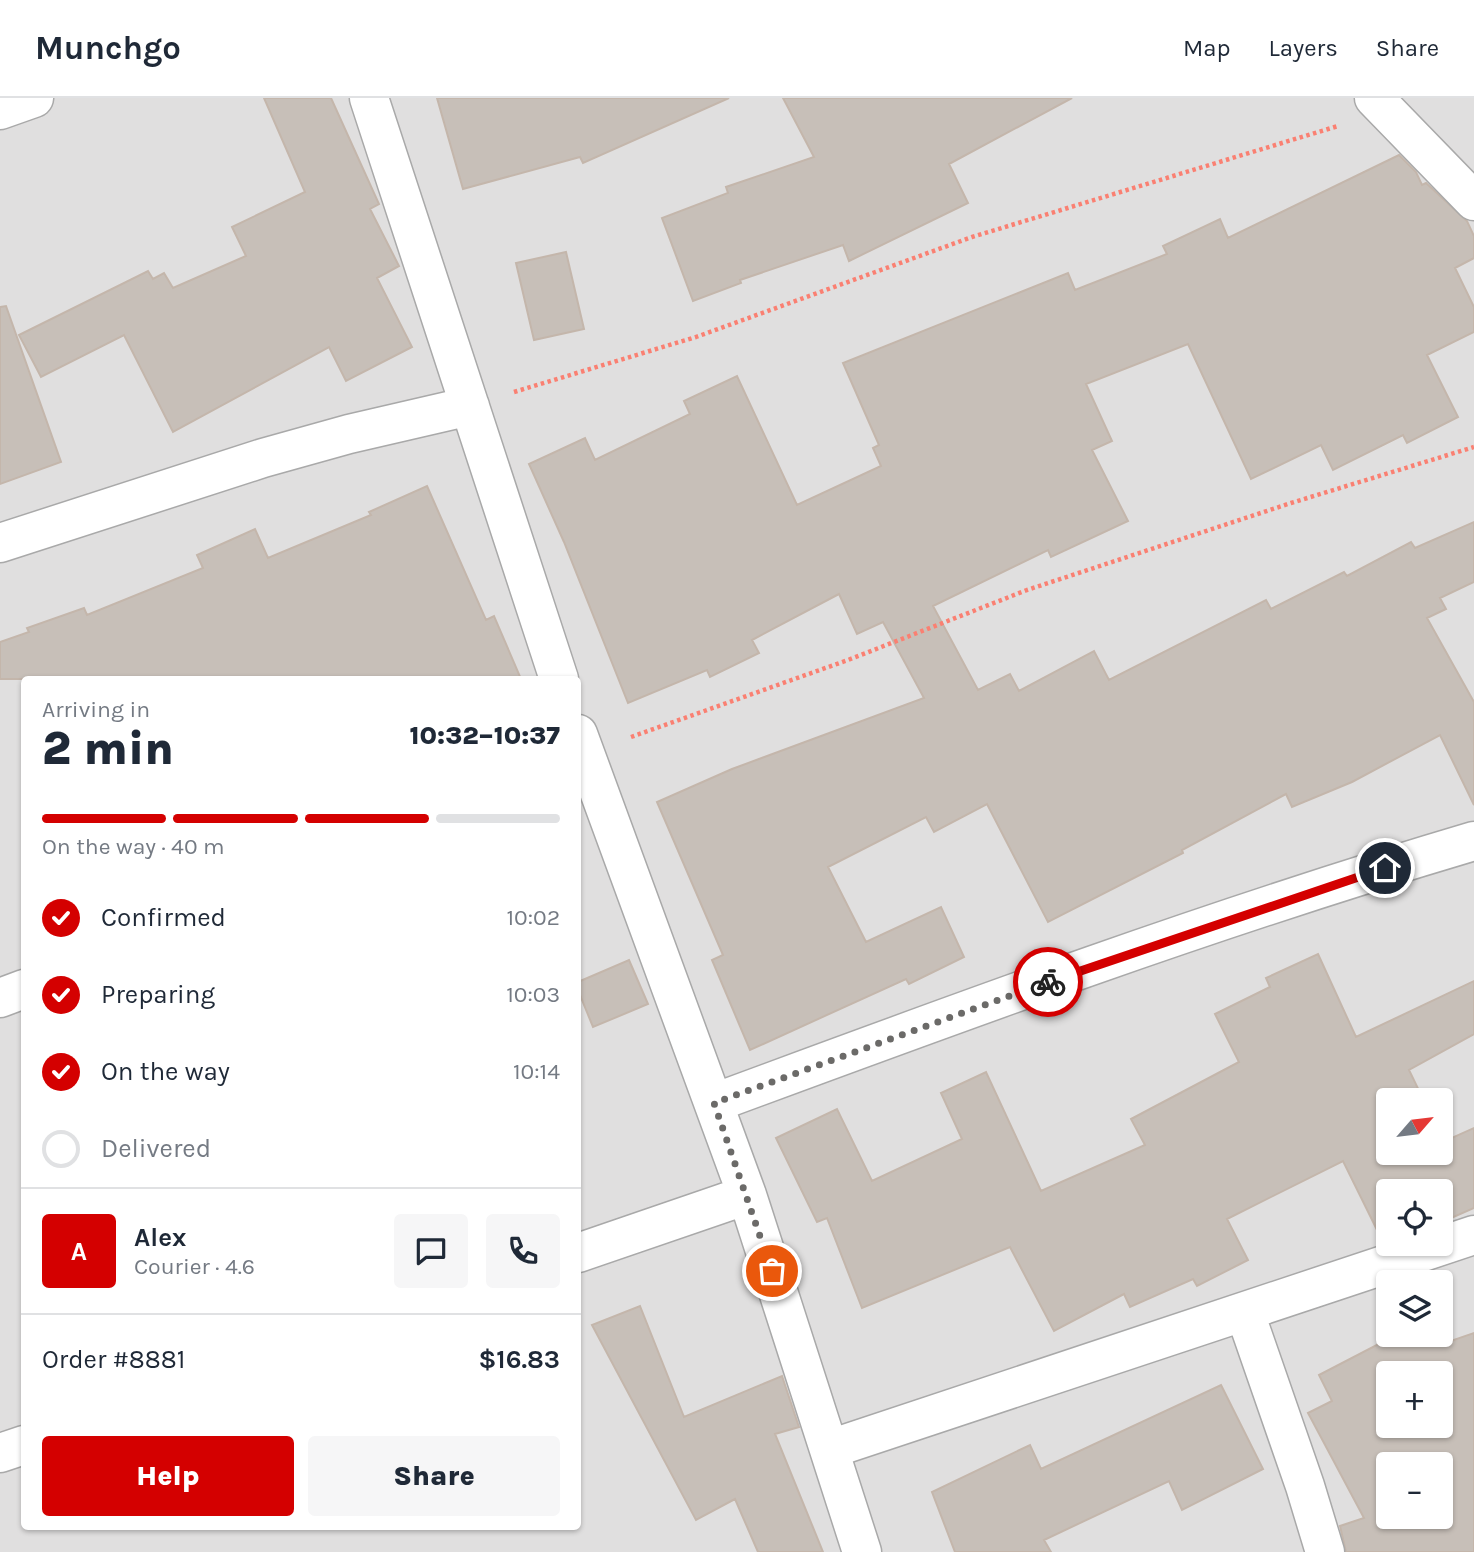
<!DOCTYPE html>
<html lang="en">
<head>
<meta charset="utf-8">
<style>
  :root { --surface:#fff; --page:#f6f6f7; --text:#1f2937; --muted:#747a83; --line:#e0e1e3; --accent:#d40000 }
  body { margin:0; font-family:Karla,sans-serif; background:var(--page); color:var(--text); height:100vh; display:flex; flex-direction:column; font-size:26px; white-space:nowrap }
  * { box-sizing:border-box; margin:0 }
  p { font-size:23px; color:var(--muted) }
  .icon { flex:none; width:38px; height:38px; fill:none; stroke:currentColor; stroke-width:2; stroke-linecap:round; stroke-linejoin:round }
  .map { position:relative; flex:1; overflow:hidden }
  .details { position:absolute; left:21px; top:578px; width:560px; height:854px; display:flex; flex-direction:column; background:var(--surface); border-radius:7px; box-shadow:0 2px 5px #0004 }
  .details>* { flex:none }
  .needle { width:46px; rotate:62deg }
  .controls { position:absolute; left:1376px; top:990px; display:grid; gap:14px }
  .controls a { display:grid; place-items:center; width:77px; height:77px; border-radius:7px; background:var(--surface); box-shadow:0 2px 5px #0004; font-size:35px }
  .pin { position:absolute; display:grid; place-items:center; width:60px; height:60px; color:#fff; margin:-30px; border:4px solid #fff; border-radius:50%; box-shadow:0 2px 7px #0007 }
  .courier { position:absolute; display:grid; place-items:center; width:70px; height:70px; margin:-35px; border:5px solid #d40000; border-radius:50%; background:#fff; color:#222; box-shadow:0 2px 9px #0007 }
  .summary em { font-style:normal; font-weight:800 }
  .summary div { display:flex; flex-direction:column-reverse }
  .summary { display:flex; align-items:center; justify-content:space-between; height:119px; padding:0 21px }
  h1 { font-size:46px; font-weight:800; line-height:52px }
  .bar { display:grid; grid-template-columns:repeat(4,1fr); gap:10px 7px; align-content:center; height:84px; padding:0 21px }
  .bar i { height:9px; border-radius:5px; background:var(--line) }
  .bar .active { background:var(--accent) }
  .bar p { grid-column:span 4 }
  .line { display:flex; align-items:center; gap:18px; padding:0 21px; border-top:2px solid var(--line) }
  .line div { flex:1 }
  .round { display:grid; place-items:center; flex:none; width:74px; height:74px; border-radius:7px; background:var(--page) }
  ol { padding:0 21px; list-style:none }
  li { display:flex; align-items:center; gap:21px; height:77px }
  li p { margin-inline-start:auto }
  li .icon { padding:7px; border-radius:50%; background:var(--accent); color:#fff; stroke-width:4 }
  li:last-child { color:var(--muted) }
  li i { width:38px; height:38px; border:4px solid var(--line); border-radius:50% }
  .primary-button { display:flex; gap:14px; margin-top:auto; padding:14px 21px }
  .primary-button a { flex:1; height:80px; border-radius:7px; background:var(--accent); color:#fff; font-size:28px; font-weight:800; line-height:80px; text-align:center }
  .primary-button a+a { background:var(--page); color:var(--text) }
  header { display:flex; align-items:center; gap:42px; box-sizing:border-box; height:98px; padding:0 35px; background:var(--surface); border-bottom:2px solid var(--line) }
  header strong { font-size:33px }
  nav { display:flex; gap:38px; margin-inline-start:auto; font-size:24px }
  .map>svg:first-child { display:block }
  .residential { fill:#e0dfdf; fill-rule:evenodd }
  .building { fill:#c7bfb8; stroke:#c4b6ab; stroke-width:2; fill-rule:evenodd }
  .lines { fill:none; stroke-linecap:round; stroke-linejoin:round }
  .minor-casing { stroke:#a9a9a9; stroke-width:41 }
  .path { stroke:#fa8072; stroke-width:4.5; stroke-dasharray:3.5 3.5; stroke-linecap:butt }
  .minor { stroke:#fff; stroke-width:38 }
  .done { stroke:#6b6a68; stroke-width:7; stroke-dasharray:0 12.6 }
  .route { stroke:#d40000; stroke-width:9 }
</style>
</head>
<body>
<header>
<strong>Munchgo</strong>
<nav><a>Map</a><a>Layers</a><a>Share</a></nav>
</header>
<div class="map">
<svg width="1474" height="1454" viewBox="0 0 1474 1454">
  <rect width="100%" height="100%" fill="#f2efe9"/>
  <path class="residential" d="M 0,0 L 1474,0 L 1474,1454 L 0,1454 ZM 24,581 L 578,581 L 578,1428 L 24,1428 ZM 1388,1003 L 1440,1003 L 1440,1055 L 1388,1055 ZM 1388,1094 L 1440,1094 L 1440,1146 L 1388,1146 ZM 1388,1185 L 1440,1185 L 1440,1237 L 1388,1237 ZM 1388,1276 L 1440,1276 L 1440,1328 L 1388,1328 ZM 1388,1367 L 1440,1367 L 1440,1419 L 1388,1419 Z"/>
  <path class="building" d="M 264,0 L 331,0 L 379,106 L 370,111 L 399,168 L 377,180 L 412,249 L 346,283 L 329,249 L 173,334 L 124,237 L 41,279 L 19,237 L 148,173 L 153,181 L 164,175 L 173,190 L 246,158 L 232,129 L 305,94 Z
    M 437,0 L 729,0 L 583,65 L 580,59 L 463,91 Z
    M 783,0 L 1072,0 L 949,66 L 968,105 L 849,163 L 843,147 L 740,182 L 741,185 L 693,203 L 662,120 L 728,95 L 726,89 L 814,59 Z
    M 1399,57 L 1416,74 L 1422,87 L 1426,85 L 1467,123 L 1474,138 L 1474,160 L 1455,170 L 1474,209 L 1474,234 L 1427,257 L 1458,319 L 1407,345 L 1403,337 L 1333,372 L 1321,347 L 1251,381 L 1188,246 L 1086,286 L 1112,343 L 1092,352 L 1128,423 L 1051,459 L 1048,452 L 933,508 L 978,592 L 1010,576 L 1019,593 L 1094,553 L 1109,582 L 1266,502 L 1271,511 L 1344,474 L 1347,478 L 1411,444 L 1415,450 L 1474,424 L 1474,484 L 1440,500 L 1446,511 L 1427,520 L 1474,604 L 1474,707 L 1440,637 L 1352,684 L 1292,709 L 1286,696 L 1182,752 L 1183,755 L 1048,824 L 987,706 L 934,734 L 926,719 L 828,769 L 866,844 L 941,809 L 964,859 L 909,886 L 906,881 L 750,952 L 712,862 L 723,857 L 657,704 L 732,671 L 924,600 L 883,524 L 857,536 L 839,496 L 752,542 L 759,555 L 710,579 L 707,572 L 628,605 L 564,444 L 529,366 L 585,340 L 595,362 L 690,316 L 684,303 L 737,278 L 797,407 L 881,368 L 873,350 L 879,347 L 843,265 L 1068,175 L 1075,192 L 1167,156 L 1163,148 L 1220,121 L 1228,140 Z
    M 566,154 L 584,231 L 534,242 L 516,165 Z
    M 6,208 L 61,364 L 0,386 L 0,209 Z
    M 427,388 L 486,522 L 494,518 L 521,581 L 0,581 L 0,544 L 29,534 L 27,530 L 84,510 L 87,517 L 203,470 L 197,457 L 255,431 L 268,460 L 371,417 L 369,414 Z
    M 1318,856 L 1356,939 L 1474,883 L 1474,936 L 1409,972 L 1424,1003 L 1388,1003 L 1388,1055 L 1440,1055 L 1440,1038 L 1443,1044 L 1474,1030 L 1474,1110 L 1440,1125 L 1440,1094 L 1388,1094 L 1388,1143 L 1383,1144 L 1343,1063 L 1227,1121 L 1248,1162 L 1197,1188 L 1193,1181 L 1130,1209 L 1124,1196 L 1054,1233 L 1010,1149 L 862,1210 L 827,1120 L 817,1124 L 776,1040 L 837,1011 L 872,1083 L 962,1041 L 941,995 L 986,974 L 1041,1093 L 1145,1047 L 1131,1021 L 1239,964 L 1215,916 L 1270,889 L 1266,880 Z
    M 629,862 L 648,906 L 593,929 L 578,892 L 578,884 Z
    M 640,1208 L 684,1319 L 782,1278 L 799,1329 L 775,1336 L 823,1454 L 758,1454 L 735,1401 L 696,1422 L 592,1227 Z
    M 1474,1235 L 1474,1454 L 1346,1454 L 1340,1428 L 1364,1420 L 1308,1315 L 1332,1303 L 1319,1277 L 1396,1237 L 1449,1237 L 1451,1243 ZM 1388,1276 L 1440,1276 L 1440,1328 L 1388,1328 ZM 1388,1367 L 1440,1367 L 1440,1419 L 1388,1419 Z
    M 1221,1287 L 1263,1371 L 1182,1412 L 1169,1383 L 1044,1442 L 1051,1454 L 955,1454 L 932,1394 L 1030,1347 L 1041,1371 Z"/>
  <g class="lines">
    <g class="minor-casing">
      <path id="minor" d="M 369,0 L 559,581
        M 1374,0 L 1474,103
        M 0,12 L 34,0
        M 0,445 L 263,360 L 349,336 L 470,308
        M 578,636 L 747,1097 L 862,1454
        M 0,900 L 24,891
        M 714,1005 C 965,912 1217,819 1474,743
        M 578,1155 L 747,1097
        M 1245,1215 L 1305,1388 L 1325,1454
        M 830,1351 L 1474,1137
        M 0,1355 L 24,1347"/>
    </g>
    <path class="path" d="M 514,294 L 696,239 L 972,139 L 1338,28
      M 631,639 L 848,562 L 1027,492 L 1291,405 L 1474,349"/>
    <use href="#minor" class="minor"/>
  </g>
  <g class="lines">
    <path class="done" d="M 772,1173 L 714,1005 L 1048,884"/>
    <path class="route" d="M 1048,884 L 1385,770"/>
  </g>
</svg>
<div class="controls">
<a><svg class="needle" viewBox="-14 -14 28 28"><path d="M0-13l5 13h-10z" fill="#e53935"/><path d="M0 13l5-13h-10z" fill="#747a83"/></svg></a>
<a><svg class="icon" aria-label="locate" viewBox="0 0 24 24"><circle cx="12" cy="12" r="6"/><path d="M12 2v4M12 18v4M2 12h4M18 12h4"/></svg></a>
<a><svg class="icon" aria-label="layers" viewBox="0 0 24 24"><path d="M12 4l9 5-9 5-9-5zM3 14l9 5 9-5"/></svg></a>
<a>+</a>
<a>−</a>
</div>
<div class="pin" style="left:772px;top:1173px;background:#ea580c"><svg class="icon" aria-label="bag" viewBox="0 0 24 24"><path d="M5 8h14l-1 12H6zM9 8a3 3 0 0 1 6 0"/></svg></div>
<div class="pin" style="left:1385px;top:770px;background:#1f2937"><svg class="icon" aria-label="home" viewBox="0 0 24 24"><path d="M3 11l9-7 9 7M6 9v11h12V9"/></svg></div>
<div class="courier" style="left:1048px;top:884px"><svg class="icon" aria-label="bike" viewBox="0 0 24 24"><circle cx="6" cy="16" r="4"/><circle cx="18" cy="16" r="4"/><path d="M6 16l4-8h5l3 8M10 8l3 8H6M13 5h3"/></svg></div>
<section class="details">
<div class="summary"><div><h1>2 min</h1><p>Arriving in</p></div><em>10:32–10:37</em></div>
<div class="bar"><i class="active"></i><i class="active"></i><i class="active"></i><i></i><p>On the way · 40 m</p></div>
<ol>
<li><svg class="icon" aria-label="check" viewBox="0 0 24 24"><path d="M5 12l5 5 9-10"/></svg>Confirmed<p>10:02</p></li>
<li><svg class="icon" aria-label="check" viewBox="0 0 24 24"><path d="M5 12l5 5 9-10"/></svg>Preparing<p>10:03</p></li>
<li><svg class="icon" aria-label="check" viewBox="0 0 24 24"><path d="M5 12l5 5 9-10"/></svg>On the way<p>10:14</p></li>
<li><i></i>Delivered</li>
</ol>
<div class="line" style="height:126px"><b class="round" style="background:var(--accent);color:#fff">A</b><div><b>Alex</b><p>Courier · 4.6</p></div><a class="round"><svg class="icon" aria-label="chat" viewBox="0 0 24 24"><path d="M4 5h16v11H9l-5 4z"/></svg></a><a class="round"><svg class="icon" aria-label="phone" viewBox="0 0 24 24"><path d="M5 4h4l2 5-3 2q2 4 5 5l2-3 5 2v4C11 20 4 13 5 4z"/></svg></a></div>
<div class="line" style="height:91px"><div>Order #8881</div><b>$16.83</b></div>
<div class="primary-button"><a>Help</a><a>Share</a></div>
</section>
</div>
</body>
</html>
